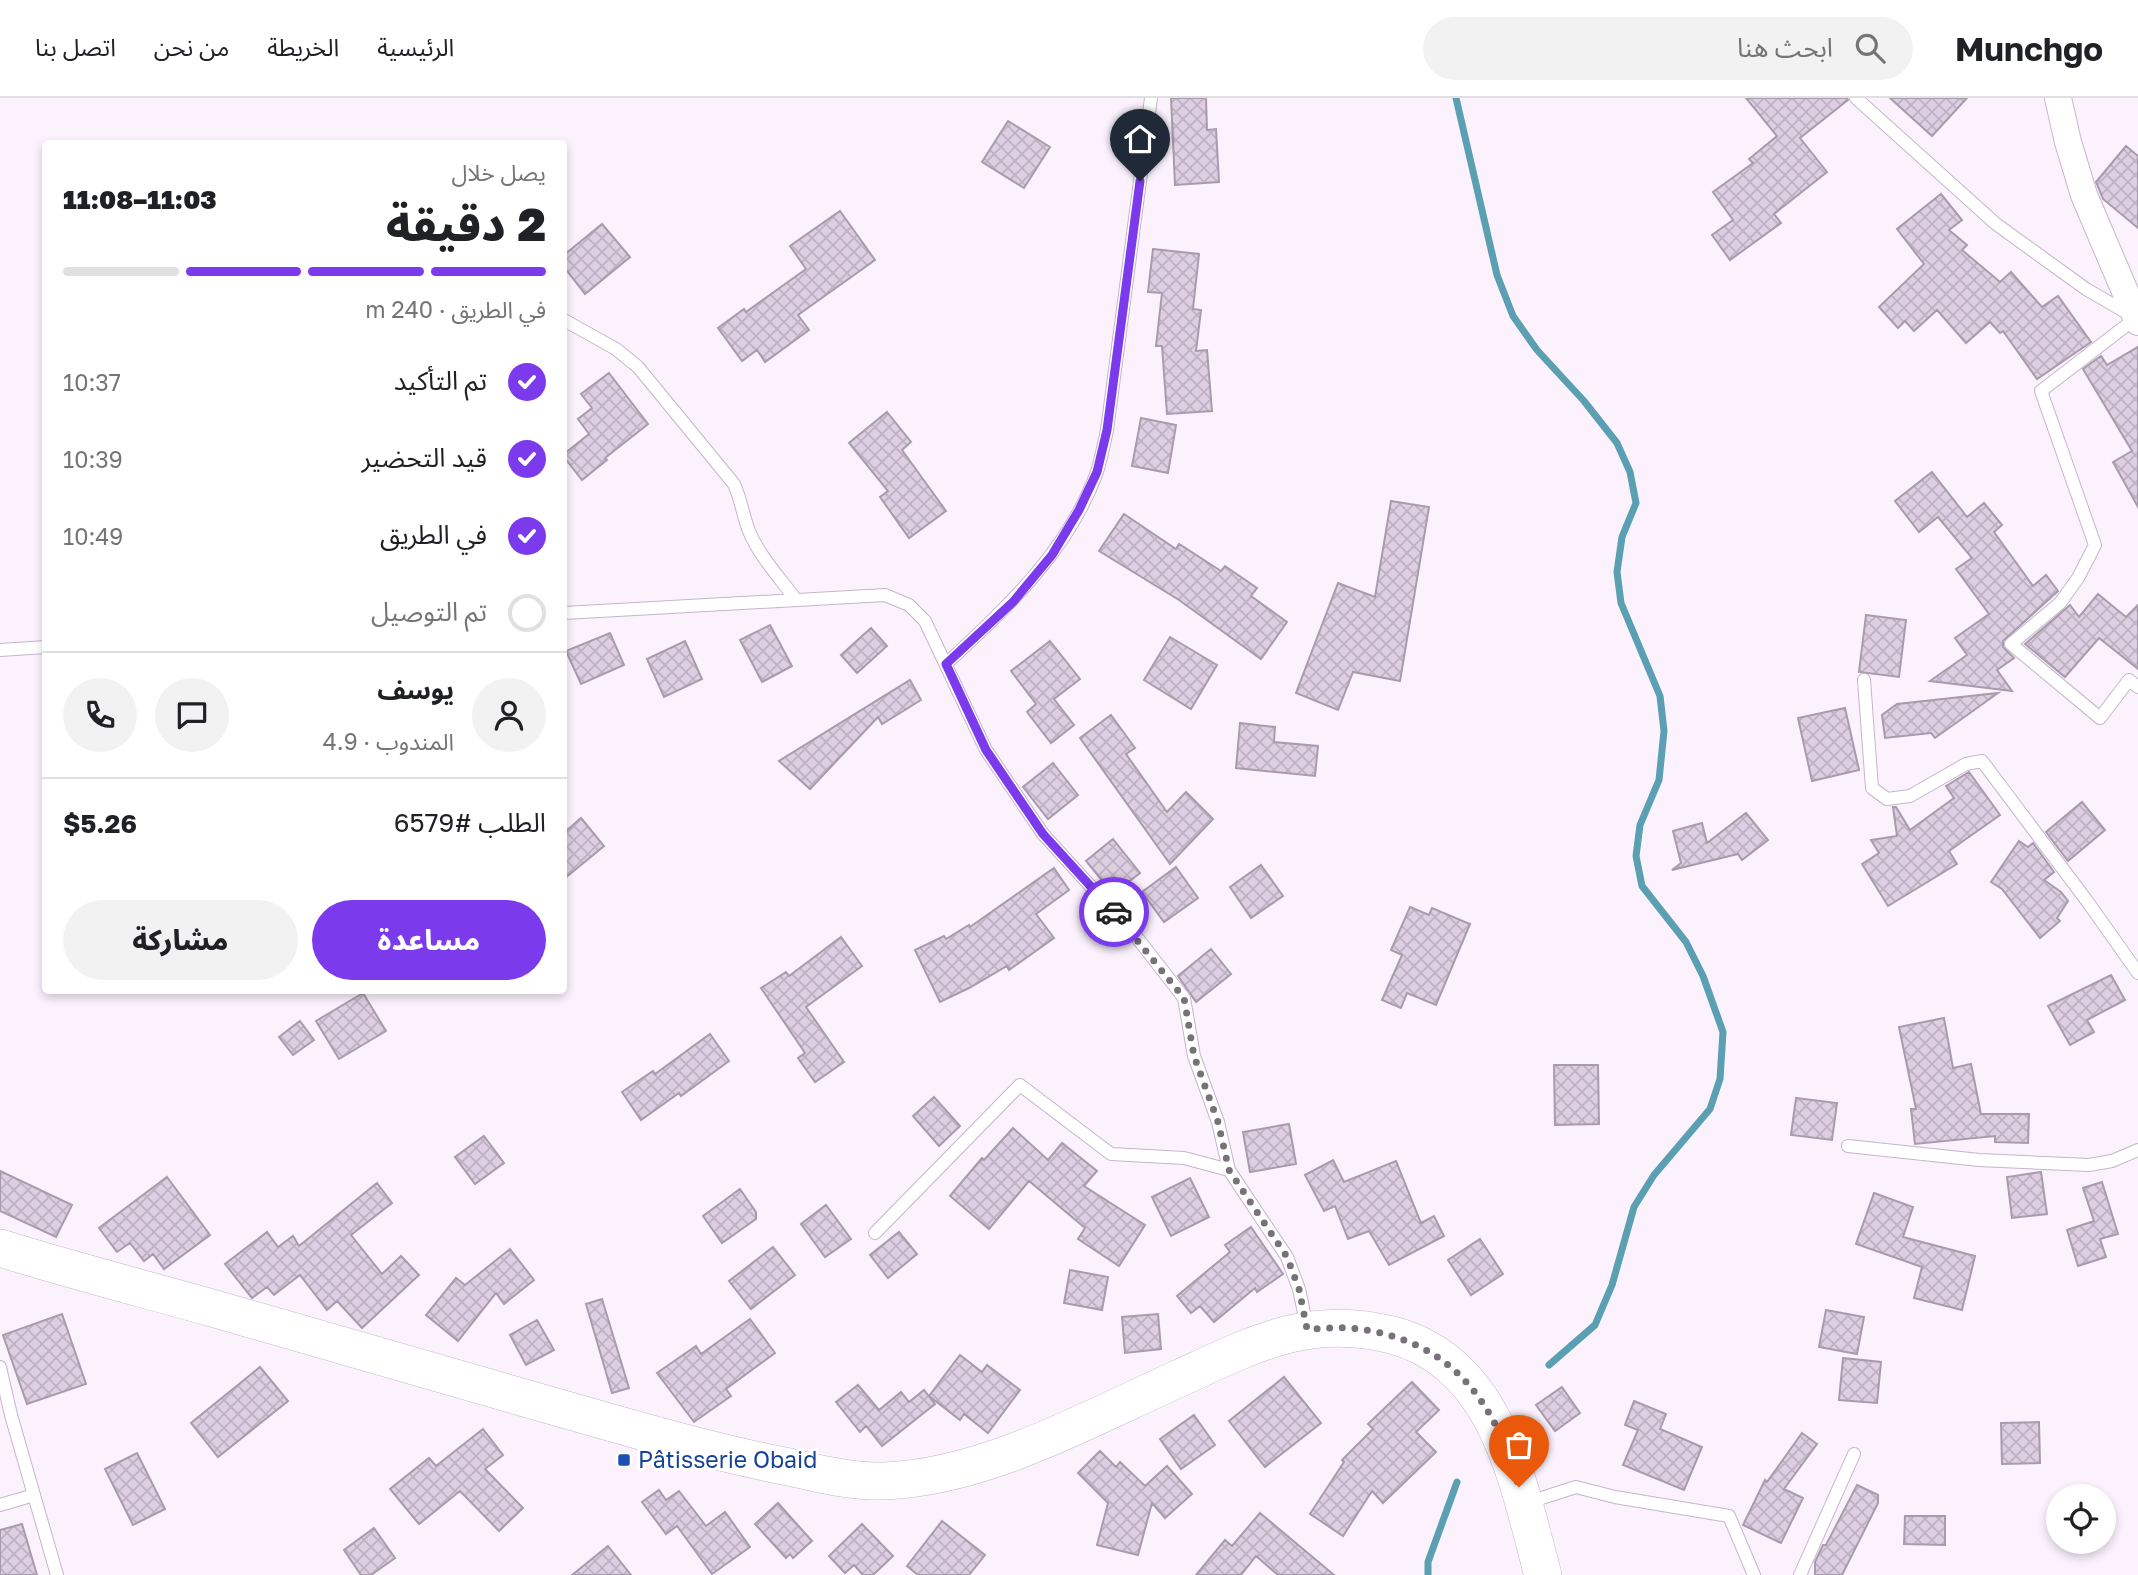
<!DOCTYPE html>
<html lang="ar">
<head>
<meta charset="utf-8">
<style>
  :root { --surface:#fff; --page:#f2f2f2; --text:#202124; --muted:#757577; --line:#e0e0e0; --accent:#7c3aed }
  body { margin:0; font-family:"Golos Text","Noto Sans Arabic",sans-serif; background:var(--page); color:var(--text); direction:rtl; height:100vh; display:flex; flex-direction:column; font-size:26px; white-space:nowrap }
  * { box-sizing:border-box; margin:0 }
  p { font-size:23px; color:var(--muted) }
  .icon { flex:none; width:38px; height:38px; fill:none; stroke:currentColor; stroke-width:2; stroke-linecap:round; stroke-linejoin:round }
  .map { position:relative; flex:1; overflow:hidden; direction:ltr }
  .details { position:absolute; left:42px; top:42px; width:525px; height:854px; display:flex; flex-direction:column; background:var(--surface); border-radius:7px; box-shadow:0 4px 10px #0003; direction:rtl }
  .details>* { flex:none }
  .controls { position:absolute; left:2046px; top:1386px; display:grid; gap:14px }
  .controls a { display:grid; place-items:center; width:70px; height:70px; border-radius:50%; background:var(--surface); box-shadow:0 4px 10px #0003; font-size:35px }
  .pin { position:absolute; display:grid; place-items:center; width:60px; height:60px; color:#fff; margin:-72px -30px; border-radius:50% 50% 50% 0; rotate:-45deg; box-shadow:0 0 7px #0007 }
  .pin .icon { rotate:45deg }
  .courier { position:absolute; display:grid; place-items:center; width:70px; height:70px; margin:-35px; border:5px solid #7c3aed; border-radius:50%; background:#fff; color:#222; box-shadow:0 2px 9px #0007 }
  .overview em { font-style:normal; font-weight:800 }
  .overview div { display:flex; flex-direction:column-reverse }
  .overview { display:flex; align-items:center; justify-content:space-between; height:119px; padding:0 21px }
  h1 { font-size:46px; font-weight:800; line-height:52px }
  .bar { display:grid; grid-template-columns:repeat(4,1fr); gap:10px 7px; align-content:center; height:84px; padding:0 21px }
  .bar i { height:9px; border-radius:5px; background:var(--line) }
  .bar .active { background:var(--accent) }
  .bar p { grid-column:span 4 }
  .line { display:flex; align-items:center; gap:18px; padding:0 21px; border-top:2px solid var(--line) }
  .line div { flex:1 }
  .round { display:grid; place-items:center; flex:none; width:74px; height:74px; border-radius:37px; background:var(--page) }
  ol { padding:0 21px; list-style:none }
  li { display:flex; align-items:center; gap:21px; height:77px }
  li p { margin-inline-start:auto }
  li .icon { padding:7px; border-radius:50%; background:var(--accent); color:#fff; stroke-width:4 }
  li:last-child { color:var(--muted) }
  li i { width:38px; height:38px; border:4px solid var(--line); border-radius:50% }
  .button { display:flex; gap:14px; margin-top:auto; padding:14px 21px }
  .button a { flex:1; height:80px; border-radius:42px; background:var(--accent); color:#fff; font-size:28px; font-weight:800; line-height:80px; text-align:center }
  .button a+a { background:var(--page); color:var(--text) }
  header { display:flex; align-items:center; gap:42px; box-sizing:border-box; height:98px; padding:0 35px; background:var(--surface); border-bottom:2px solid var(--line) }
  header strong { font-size:33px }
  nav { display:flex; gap:38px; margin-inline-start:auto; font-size:24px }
  .search { width:490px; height:63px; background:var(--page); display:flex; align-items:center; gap:18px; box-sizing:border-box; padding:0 24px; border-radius:38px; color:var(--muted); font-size:26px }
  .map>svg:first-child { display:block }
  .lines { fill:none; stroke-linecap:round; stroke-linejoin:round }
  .stream { stroke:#5b9fb2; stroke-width:7 }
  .building { fill:url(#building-cross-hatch); stroke:#a99bae; stroke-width:2 }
  .lane-casing { stroke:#c5b6ca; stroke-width:14 }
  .street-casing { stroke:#c5b6ca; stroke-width:28 }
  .secondary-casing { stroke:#c5b6ca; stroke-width:38 }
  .lane { stroke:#fff; stroke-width:12 }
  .street { stroke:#fff; stroke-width:26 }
  .secondary { stroke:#fff; stroke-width:37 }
  .done { stroke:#78717a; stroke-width:7; stroke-dasharray:0 12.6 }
  .route { stroke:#7c3aed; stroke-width:9 }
  .transit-dot { fill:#1a4fb4; stroke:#fff; stroke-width:2.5 }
  .labels { text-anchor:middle; stroke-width:6; stroke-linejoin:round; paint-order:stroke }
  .transit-label { font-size:23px; fill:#164399; stroke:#fff; text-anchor:start }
</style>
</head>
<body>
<header>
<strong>Munchgo</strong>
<div class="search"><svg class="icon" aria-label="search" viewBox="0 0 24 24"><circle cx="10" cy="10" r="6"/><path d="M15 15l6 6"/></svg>ابحث هنا</div>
<nav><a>الرئيسية</a><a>الخريطة</a><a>من نحن</a><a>اتصل بنا</a></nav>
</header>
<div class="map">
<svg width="2138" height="1477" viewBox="0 0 2138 1477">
  <defs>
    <pattern id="building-cross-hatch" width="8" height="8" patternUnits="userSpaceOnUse" patternTransform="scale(1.75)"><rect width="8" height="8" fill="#ddcee2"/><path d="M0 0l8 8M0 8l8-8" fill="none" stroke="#beb1c2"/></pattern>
  </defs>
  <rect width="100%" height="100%" fill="#fbf2fe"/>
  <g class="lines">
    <path class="stream" d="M 1456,0 L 1497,177 L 1513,218 L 1537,252 L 1584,303 L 1617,345 L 1630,374 L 1636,405 L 1622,439 L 1617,474 L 1621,505 L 1660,598 L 1664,633 L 1659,682 L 1640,727 L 1636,758 L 1642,788 L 1686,844 L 1703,878 L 1723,934 L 1720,981 L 1710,1011 L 1654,1077 L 1634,1109 L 1612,1187 L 1595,1227 L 1549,1267
      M 1428,1477 L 1428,1464 L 1457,1384"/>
  </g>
  <path class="building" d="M 1171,0 L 1206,0 L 1207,32 L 1216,31 L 1219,84 L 1175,87 Z
    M 1746,0 L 1847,0 L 1848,2 L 1800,40 L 1827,74 L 1774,116 L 1781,125 L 1730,162 L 1712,137 L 1733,122 L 1713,94 L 1753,65 L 1749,61 L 1777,38 Z
    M 1890,0 L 1967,0 L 1932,38 Z
    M 1008,23 L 1050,49 L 1024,90 L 982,64 Z
    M 2126,48 L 2138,58 L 2138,130 L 2103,101 L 2096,84 Z
    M 1941,96 L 1962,122 L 1949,132 L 1967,147 L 1962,152 L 2000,184 L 2011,174 L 2042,209 L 2058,198 L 2091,244 L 2037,281 L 2003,233 L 2000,235 L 1990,224 L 1966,245 L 1937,212 L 1914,233 L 1905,223 L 1898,230 L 1879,209 L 1924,166 L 1897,131 Z
    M 840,113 L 875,162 L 798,217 L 809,232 L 765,264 L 757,252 L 742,263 L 718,230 L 744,211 L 746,214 L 806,171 L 790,148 Z
    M 602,126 L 630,159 L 585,196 L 564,169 L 564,157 Z
    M 1153,151 L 1199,156 L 1193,211 L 1201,212 L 1196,253 L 1207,252 L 1212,313 L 1167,316 L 1162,248 L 1156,248 L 1162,195 L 1148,194 Z
    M 2138,249 L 2138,409 L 2113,364 L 2132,353 L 2083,271 L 2101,258 L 2107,267 Z
    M 609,275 L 648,326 L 605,360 L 607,362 L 582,382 L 564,359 L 564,356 L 589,336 L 578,321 L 592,310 L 581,296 Z
    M 887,314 L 911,344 L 902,352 L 946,413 L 909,440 L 880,399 L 888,393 L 849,345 Z
    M 1141,320 L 1176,327 L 1168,375 L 1132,368 Z
    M 1932,374 L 1967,419 L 1984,405 L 2002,427 L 1994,434 L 2033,488 L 2046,477 L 2058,493 L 2003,543 L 2003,549 L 2014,560 L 1997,572 L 2012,593 L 1930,583 L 1967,557 L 1955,540 L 1989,516 L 1956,471 L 1972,460 L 1938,419 L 1919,434 L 1895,403 Z
    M 1391,403 L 1429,409 L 1400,583 L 1353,574 L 1338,612 L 1296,595 L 1338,485 L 1375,499 Z
    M 1124,416 L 1176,451 L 1179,446 L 1221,473 L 1225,468 L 1257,490 L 1251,498 L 1287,524 L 1261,561 L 1179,502 L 1099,453 Z
    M 2098,496 L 2126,519 L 2138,507 L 2138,571 L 2099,540 L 2065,579 L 2025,546 L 2070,507 L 2079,519 Z
    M 1866,517 L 1906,522 L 1899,579 L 1859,574 Z
    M 770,527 L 792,568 L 762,584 L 740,542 Z
    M 871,530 L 887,548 L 857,575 L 841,557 Z
    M 610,535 L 624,567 L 581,586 L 566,553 Z
    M 1170,539 L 1217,567 L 1191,611 L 1144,582 Z
    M 685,543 L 702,581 L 664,599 L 647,561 Z
    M 1050,543 L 1080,581 L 1054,601 L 1074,627 L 1051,645 L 1027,614 L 1036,606 L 1011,573 Z
    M 910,582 L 921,602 L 882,626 L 878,619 L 810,691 L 779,663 Z
    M 1998,595 L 1935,640 L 1931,635 L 1885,640 L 1882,617 L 1897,606 Z
    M 1845,610 L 1859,672 L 1812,683 L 1798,620 Z
    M 1111,617 L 1135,650 L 1126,656 L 1167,714 L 1186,694 L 1213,721 L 1170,766 L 1080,640 Z
    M 1240,625 L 1275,629 L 1274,644 L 1318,648 L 1315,678 L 1236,670 Z
    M 1053,665 L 1078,697 L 1048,721 L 1023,689 Z
    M 1969,674 L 2000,717 L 1949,753 L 1957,766 L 1888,808 L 1862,766 L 1879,755 L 1871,742 L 1897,738 L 1893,709 L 1896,709 L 1910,732 L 1954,700 L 1946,688 Z
    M 2082,704 L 2105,732 L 2068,763 L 2046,734 Z
    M 1746,715 L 1768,742 L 1742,762 L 1738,756 L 1672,772 L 1681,765 L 1673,733 L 1702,725 L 1707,745 Z
    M 581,720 L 604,748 L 564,781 L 564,735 Z
    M 1113,741 L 1140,775 L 1113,796 L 1086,763 Z
    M 2019,743 L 2028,749 L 2033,745 L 2054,774 L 2044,782 L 2061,794 L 2068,803 L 2057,820 L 2060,823 L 2040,840 L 2002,791 L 1991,784 Z
    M 1261,767 L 1283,798 L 1251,820 L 1230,789 Z
    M 1176,769 L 1198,800 L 1164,824 L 1142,794 Z
    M 1054,770 L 1069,792 L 1036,816 L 1054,840 L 1009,872 L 1007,868 L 969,890 L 940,904 L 915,852 L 944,838 L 946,841 L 969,827 L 970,829 Z
    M 1410,809 L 1429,817 L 1432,810 L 1470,826 L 1436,907 L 1407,895 L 1401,910 L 1382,902 L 1402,857 L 1391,852 Z
    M 841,839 L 862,868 L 806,909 L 844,964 L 815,984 L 798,960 L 805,955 L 761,890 L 786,874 L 789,878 Z
    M 1211,851 L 1231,876 L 1196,904 L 1178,878 Z
    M 2111,877 L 2125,902 L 2087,922 L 2094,934 L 2070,947 L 2048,908 Z
    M 363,895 L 386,933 L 339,961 L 316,923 Z
    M 1944,920 L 1953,970 L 1971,966 L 1981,1016 L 2029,1016 L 2028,1045 L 1995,1044 L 1995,1038 L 1915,1046 L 1911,1011 L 1916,1011 L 1899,929 Z
    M 300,923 L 314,942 L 293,957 L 279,939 Z
    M 710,936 L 729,963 L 681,998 L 679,995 L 641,1022 L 622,994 L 653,973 L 655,976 Z
    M 1554,967 L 1598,967 L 1599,1026 L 1555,1027 Z
    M 934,999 L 960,1028 L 939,1048 L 913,1018 Z
    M 1796,1000 L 1837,1005 L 1832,1042 L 1791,1037 Z
    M 1289,1026 L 1296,1066 L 1250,1074 L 1243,1034 Z
    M 1013,1030 L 1048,1062 L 1062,1045 L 1097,1073 L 1084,1088 L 1145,1127 L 1119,1168 L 1078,1141 L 1085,1130 L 1029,1083 L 989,1131 L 950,1098 L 982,1060 L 984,1062 Z
    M 484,1038 L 504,1065 L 475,1086 L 455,1059 Z
    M 1333,1062 L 1344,1084 L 1396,1063 L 1421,1125 L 1434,1118 L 1444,1138 L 1389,1167 L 1369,1133 L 1348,1141 L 1335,1108 L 1324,1113 L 1305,1077 Z
    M 0,1073 L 72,1107 L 56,1139 L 0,1113 Z
    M 2041,1074 L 2047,1116 L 2012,1120 L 2007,1079 Z
    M 167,1079 L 210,1137 L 164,1171 L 153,1156 L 144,1163 L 130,1145 L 117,1154 L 99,1130 Z
    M 1190,1080 L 1209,1119 L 1171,1138 L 1152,1099 Z
    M 2102,1084 L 2118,1136 L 2100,1141 L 2106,1159 L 2078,1168 L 2067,1132 L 2094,1123 L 2083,1090 Z
    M 377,1085 L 392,1105 L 351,1137 L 382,1176 L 401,1158 L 419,1177 L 362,1230 L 337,1203 L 327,1212 L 300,1177 L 274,1197 L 267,1189 L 252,1200 L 225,1166 L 267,1134 L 278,1149 L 293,1138 L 299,1148 Z
    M 740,1091 L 756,1114 L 756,1121 L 722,1145 L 703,1118 Z
    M 1874,1095 L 1913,1109 L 1903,1139 L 1975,1158 L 1962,1212 L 1914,1200 L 1922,1169 L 1856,1146 Z
    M 826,1107 L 851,1141 L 825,1159 L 801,1126 Z
    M 1251,1129 L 1283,1176 L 1257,1194 L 1255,1190 L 1214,1224 L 1200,1208 L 1191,1215 L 1177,1198 L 1230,1154 L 1225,1147 Z
    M 899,1134 L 917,1156 L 888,1180 L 870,1157 Z
    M 1480,1141 L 1503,1176 L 1471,1197 L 1448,1162 Z
    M 773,1149 L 795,1177 L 751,1211 L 729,1183 Z
    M 510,1151 L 534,1182 L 504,1206 L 496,1195 L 458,1243 L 426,1217 L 456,1180 L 465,1187 Z
    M 1070,1172 L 1108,1179 L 1102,1212 L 1064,1205 Z
    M 602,1201 L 629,1290 L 612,1295 L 586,1206 Z
    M 1826,1212 L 1864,1219 L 1857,1256 L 1819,1249 Z
    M 62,1216 L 86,1286 L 27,1306 L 3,1237 Z
    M 1158,1216 L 1161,1251 L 1125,1255 L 1122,1219 Z
    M 750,1221 L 775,1255 L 726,1291 L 731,1298 L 694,1324 L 657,1275 L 696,1248 L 701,1256 Z
    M 537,1222 L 554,1252 L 526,1267 L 510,1237 Z
    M 960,1257 L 982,1274 L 987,1267 L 1020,1292 L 988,1335 L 964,1316 L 960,1322 L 929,1298 Z
    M 1843,1260 L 1881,1264 L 1877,1305 L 1839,1302 Z
    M 260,1269 L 288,1303 L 218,1359 L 191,1325 Z
    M 1284,1279 L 1321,1325 L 1265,1369 L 1229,1323 Z
    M 1412,1284 L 1439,1312 L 1416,1334 L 1436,1354 L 1383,1405 L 1372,1393 L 1343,1438 L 1310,1416 L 1344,1364 L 1342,1362 L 1373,1331 L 1368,1326 Z
    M 858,1287 L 879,1312 L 901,1294 L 909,1304 L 924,1292 L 935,1306 L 882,1348 L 866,1328 L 860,1334 L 836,1304 Z
    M 1562,1289 L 1580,1315 L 1555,1333 L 1536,1307 Z
    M 1634,1303 L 1666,1316 L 1660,1331 L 1702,1349 L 1684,1392 L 1623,1367 L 1638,1332 L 1625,1327 Z
    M 1194,1317 L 1215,1347 L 1181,1371 L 1160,1341 Z
    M 2039,1324 L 2040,1365 L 2002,1366 L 2001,1325 Z
    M 483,1331 L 503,1357 L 485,1371 L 523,1410 L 499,1433 L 460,1393 L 419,1426 L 390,1391 L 429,1360 L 436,1368 Z
    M 1802,1335 L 1817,1346 L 1784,1391 L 1803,1400 L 1781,1445 L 1743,1427 L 1765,1382 L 1767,1384 Z
    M 1100,1353 L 1116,1369 L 1120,1364 L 1145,1388 L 1167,1368 L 1192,1396 L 1165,1420 L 1152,1405 L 1138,1457 L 1097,1447 L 1108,1405 L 1078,1375 Z
    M 137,1355 L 165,1411 L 133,1427 L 105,1371 Z
    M 1857,1387 L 1878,1397 L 1878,1405 L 1842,1477 L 1815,1477 L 1815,1464 L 1823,1447 L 1826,1447 Z
    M 659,1392 L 666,1402 L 679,1393 L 706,1428 L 725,1414 L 750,1449 L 712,1476 L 677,1428 L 666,1436 L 642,1404 Z
    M 778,1405 L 812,1443 L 793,1460 L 790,1456 L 786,1460 L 755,1426 Z
    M 1260,1415 L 1334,1477 L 1278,1477 L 1256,1458 L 1241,1477 L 1196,1477 L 1225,1442 L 1232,1448 Z
    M 1905,1418 L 1945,1418 L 1945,1447 L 1904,1446 Z
    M 942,1423 L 985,1457 L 969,1477 L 918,1477 L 907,1468 Z
    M 22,1426 L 37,1477 L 0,1477 L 0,1432 Z
    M 862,1426 L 893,1458 L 873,1477 L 863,1477 L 854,1467 L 845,1475 L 829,1458 Z
    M 374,1430 L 395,1460 L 371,1477 L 361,1477 L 344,1452 Z
    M 608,1448 L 631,1477 L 572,1477 Z"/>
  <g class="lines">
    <g class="lane-casing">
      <path id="lane" d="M 1856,0 L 1996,126 L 2086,191 L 2136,220 L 2041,293 L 2095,447 L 2078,480 L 2060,505 L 2011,546 L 2100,620 L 2129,582 L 2138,589
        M 564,222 L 616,251 L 638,269 L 734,386 C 741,401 743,418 749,433 C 759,458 781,481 796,502
        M 564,515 L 885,497 L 909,507 L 925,523 L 986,652 L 1043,736 L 1135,837 L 1184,900 L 1194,958 L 1218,1024 L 1229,1072
        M 0,552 L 46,549
        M 946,566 C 1006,510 1068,454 1097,374 C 1101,361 1104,346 1107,332 L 1151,0
        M 1864,582 L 1872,690 L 1887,701 L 1910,698 L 1966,666 L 1982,663 L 2087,803 L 2138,875
        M 1848,1048 L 1979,1062 L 2089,1067 L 2112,1063 L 2138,1052
        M 875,1135 L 1020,987 L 1111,1056 L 1184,1060 L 1229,1072 L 1287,1159 L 1299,1191 L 1307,1229
        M 0,1269 L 11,1317 L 57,1477
        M 1526,1405 L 1576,1389 L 1615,1399 L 1729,1418 L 1754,1477
        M 0,1407 L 34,1397
        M 1800,1477 L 1854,1356"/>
    </g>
    <g class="street-casing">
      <path id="street" d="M 2058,0 L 2068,44 L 2084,97 L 2138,224"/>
    </g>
    <g class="secondary-casing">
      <path id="secondary" d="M 0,1150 C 70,1172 141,1190 212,1210 C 322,1241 432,1273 542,1305 C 623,1328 706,1353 789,1369 C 820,1376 852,1384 885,1383 C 987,1379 1090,1320 1182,1279 C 1254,1246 1310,1216 1392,1237 C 1499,1265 1518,1386 1543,1477"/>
    </g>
    <use href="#lane" class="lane"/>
    <use href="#street" class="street"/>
    <use href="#secondary" class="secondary"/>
  </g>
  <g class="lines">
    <path class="done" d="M 1114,814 L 1184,900 L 1194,958 L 1218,1024 L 1229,1072 L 1287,1159 L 1299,1191 L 1307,1231 C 1322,1231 1337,1229 1351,1230 C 1448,1240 1494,1299 1519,1389"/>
    <path class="route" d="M 1114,814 L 1043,736 L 986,652 L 946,566 L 1013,504 L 1052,457 L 1079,412 L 1097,374 L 1107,332 L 1140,83"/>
  </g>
  <rect class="transit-dot" x="617" y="1355" width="14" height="14" rx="3.5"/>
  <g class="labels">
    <g class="transit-label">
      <text x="638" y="1370">Pâtisserie Obaid</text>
    </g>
  </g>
</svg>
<div class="controls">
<a><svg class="icon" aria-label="locate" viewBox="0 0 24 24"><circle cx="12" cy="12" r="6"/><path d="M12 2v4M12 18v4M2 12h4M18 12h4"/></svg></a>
</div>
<div class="pin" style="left:1519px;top:1389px;background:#ea580c"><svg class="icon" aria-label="bag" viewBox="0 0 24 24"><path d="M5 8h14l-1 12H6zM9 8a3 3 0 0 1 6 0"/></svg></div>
<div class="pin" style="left:1140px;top:83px;background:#1f2937"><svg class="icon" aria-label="home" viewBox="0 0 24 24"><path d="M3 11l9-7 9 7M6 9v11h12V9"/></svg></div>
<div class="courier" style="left:1114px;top:814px"><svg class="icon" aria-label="car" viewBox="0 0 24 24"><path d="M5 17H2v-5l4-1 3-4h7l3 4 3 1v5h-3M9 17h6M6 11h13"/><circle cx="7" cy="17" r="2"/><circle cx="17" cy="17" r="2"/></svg></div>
<section class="details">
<div class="overview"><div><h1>2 دقيقة</h1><p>يصل خلال</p></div><em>11:03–11:08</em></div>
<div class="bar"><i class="active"></i><i class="active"></i><i class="active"></i><i></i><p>في الطريق · 240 m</p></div>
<ol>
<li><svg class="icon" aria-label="check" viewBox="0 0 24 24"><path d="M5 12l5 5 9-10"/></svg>تم التأكيد<p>10:37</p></li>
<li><svg class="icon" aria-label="check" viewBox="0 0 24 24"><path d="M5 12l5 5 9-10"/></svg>قيد التحضير<p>10:39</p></li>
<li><svg class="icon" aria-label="check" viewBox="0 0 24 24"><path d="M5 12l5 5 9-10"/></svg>في الطريق<p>10:49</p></li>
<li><i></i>تم التوصيل</li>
</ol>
<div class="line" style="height:126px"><a class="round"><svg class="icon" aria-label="person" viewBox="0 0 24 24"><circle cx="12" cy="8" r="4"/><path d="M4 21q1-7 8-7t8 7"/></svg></a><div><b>يوسف</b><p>المندوب · 4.9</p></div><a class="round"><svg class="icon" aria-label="chat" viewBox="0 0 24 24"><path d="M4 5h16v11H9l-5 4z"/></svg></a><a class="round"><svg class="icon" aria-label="phone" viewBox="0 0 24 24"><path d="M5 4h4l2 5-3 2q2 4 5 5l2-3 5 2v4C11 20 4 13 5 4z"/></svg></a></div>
<div class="line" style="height:91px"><div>الطلب #6579</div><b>$5.26</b></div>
<div class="button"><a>مساعدة</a><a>مشاركة</a></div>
</section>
</div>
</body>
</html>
